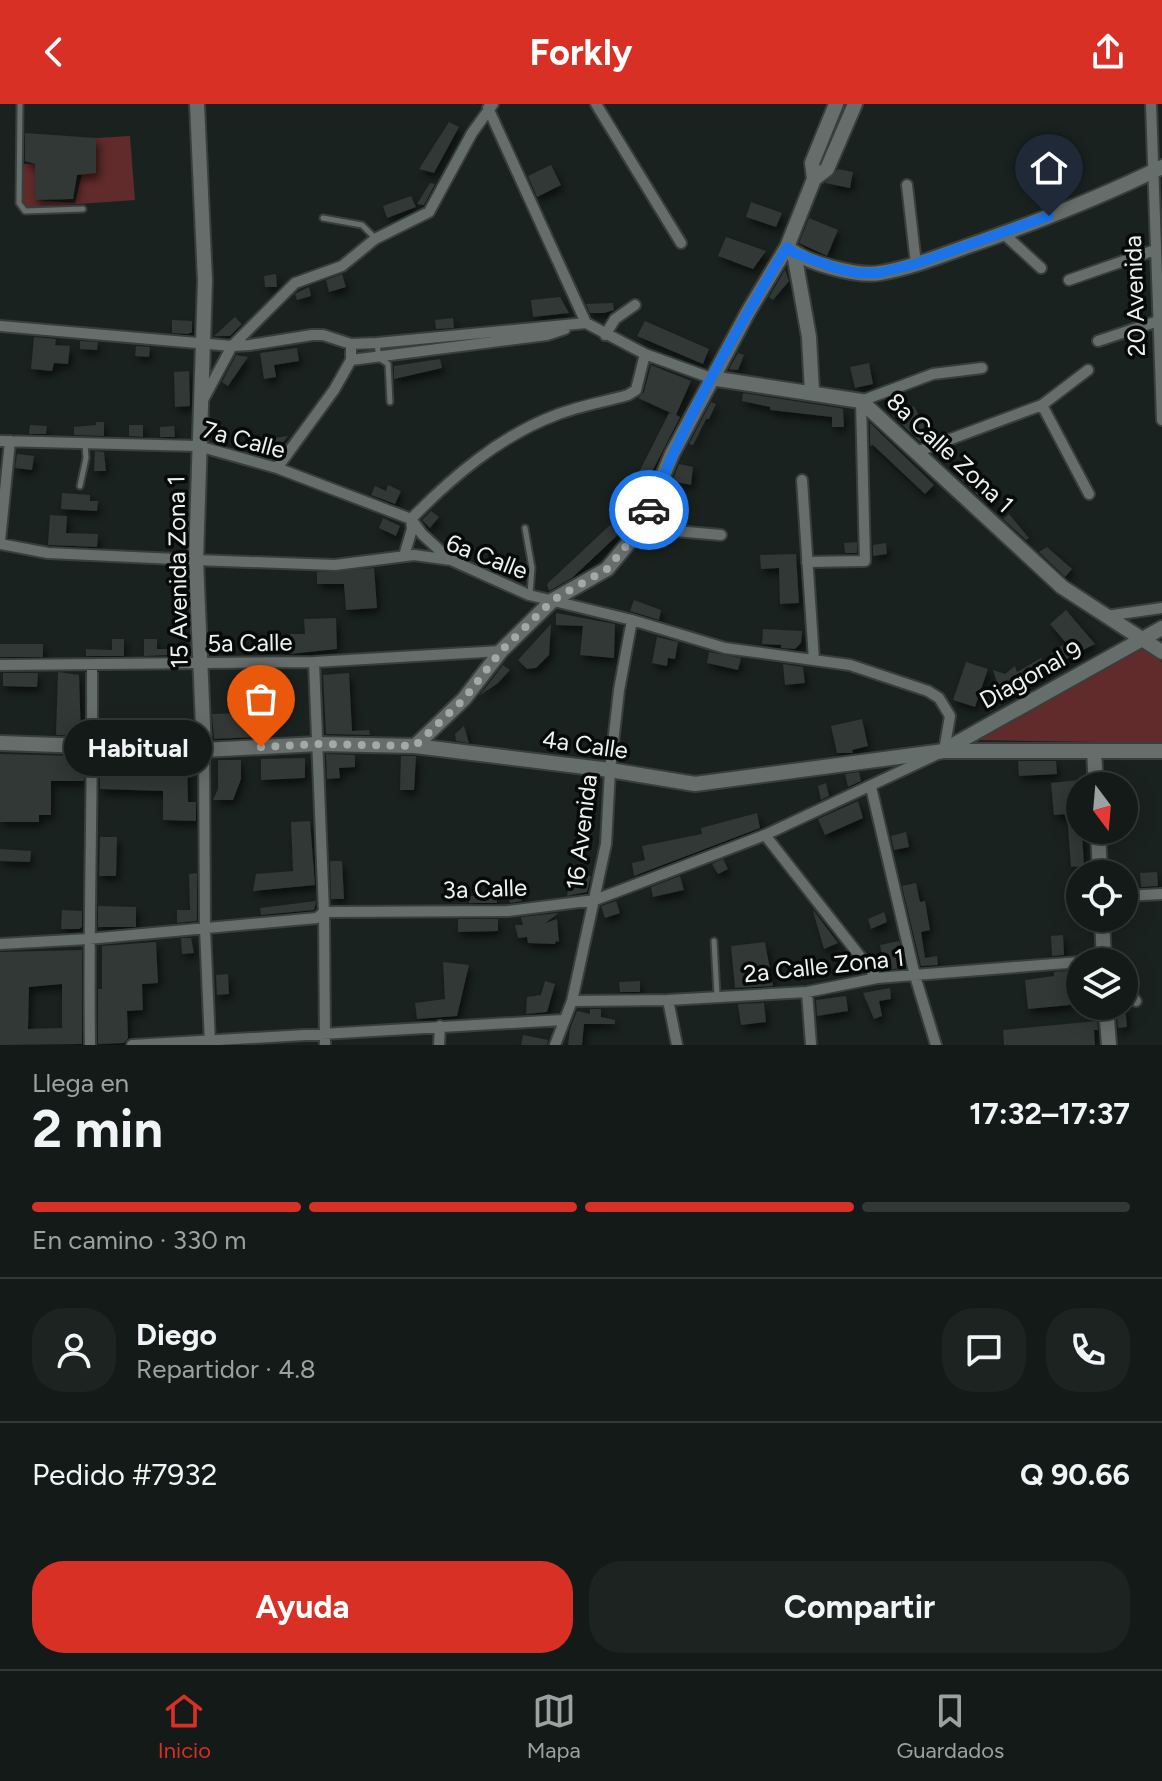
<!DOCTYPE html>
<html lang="es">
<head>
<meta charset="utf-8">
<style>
  :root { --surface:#141a17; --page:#1d2320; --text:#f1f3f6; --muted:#9da1a1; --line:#333836; --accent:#d93025 }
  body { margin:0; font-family:Figtree,sans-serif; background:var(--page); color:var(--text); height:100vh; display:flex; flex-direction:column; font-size:30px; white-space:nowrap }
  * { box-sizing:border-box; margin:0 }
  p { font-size:26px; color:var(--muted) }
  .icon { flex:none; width:44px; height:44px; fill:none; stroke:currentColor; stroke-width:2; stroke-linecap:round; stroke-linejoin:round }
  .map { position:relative; height:941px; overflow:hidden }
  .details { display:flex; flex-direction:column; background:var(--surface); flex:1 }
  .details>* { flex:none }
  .needle { width:52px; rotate:164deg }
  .buttons { position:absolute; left:1066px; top:668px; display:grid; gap:16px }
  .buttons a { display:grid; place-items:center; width:72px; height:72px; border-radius:50%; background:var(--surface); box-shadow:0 4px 20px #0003,0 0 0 2px var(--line); font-size:40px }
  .pin { position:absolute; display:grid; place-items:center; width:68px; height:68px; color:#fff; margin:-82px -34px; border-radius:50% 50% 50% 0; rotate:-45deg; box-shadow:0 0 8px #0007 }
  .pin .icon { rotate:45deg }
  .courier { position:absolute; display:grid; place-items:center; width:80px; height:80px; margin:-40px; border:6px solid #1a73e8; border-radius:50%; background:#fff; color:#222; box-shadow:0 2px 10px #0007 }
  .bubble { position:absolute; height:56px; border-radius:28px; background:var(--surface); box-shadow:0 4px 20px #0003,0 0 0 2px var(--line); font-size:26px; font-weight:700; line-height:56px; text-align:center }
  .overview em { font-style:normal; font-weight:700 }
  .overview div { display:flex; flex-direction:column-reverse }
  .overview { display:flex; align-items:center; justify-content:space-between; height:136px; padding:0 32px }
  h1 { font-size:52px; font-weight:700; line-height:60px }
  .bar { display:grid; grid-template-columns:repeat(4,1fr); gap:12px 8px; align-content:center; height:96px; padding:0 32px }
  .bar i { height:10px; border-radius:6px; background:var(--line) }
  .bar .on { background:var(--accent) }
  .bar p { grid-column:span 4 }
  .line { display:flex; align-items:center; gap:20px; padding:0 32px; border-top:2px solid var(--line) }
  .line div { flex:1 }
  .round { display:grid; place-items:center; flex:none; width:84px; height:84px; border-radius:32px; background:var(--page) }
  .action { display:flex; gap:16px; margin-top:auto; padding:16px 32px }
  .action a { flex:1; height:92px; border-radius:32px; background:var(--accent); color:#fff; font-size:32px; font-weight:700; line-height:92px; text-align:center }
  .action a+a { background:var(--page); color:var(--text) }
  header { display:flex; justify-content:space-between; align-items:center; height:104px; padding:0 32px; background:var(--accent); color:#fff; font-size:36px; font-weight:700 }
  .tabs { display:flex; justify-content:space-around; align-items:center; height:112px; border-top:2px solid var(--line); background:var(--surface); font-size:22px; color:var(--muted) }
  .tabs a { display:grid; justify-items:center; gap:4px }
  .tabs .on { color:var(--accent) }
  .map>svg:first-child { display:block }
  .green { fill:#612a2b }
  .building { fill:#303835; fill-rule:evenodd; filter:url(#shadow) }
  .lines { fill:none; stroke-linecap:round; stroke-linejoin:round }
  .lane-casing { stroke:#383e3c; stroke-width:9 }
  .street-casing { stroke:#383e3c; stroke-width:14 }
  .secondary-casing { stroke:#383e3c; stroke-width:18 }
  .lane { stroke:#666e6b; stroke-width:5 }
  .street { stroke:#666e6b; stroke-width:10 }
  .secondary { stroke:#666e6b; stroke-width:14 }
  .done { stroke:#a4a9a7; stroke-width:8; stroke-dasharray:0 14.4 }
  .route { stroke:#1a73e8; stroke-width:10 }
  .labels { text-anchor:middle; stroke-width:7; stroke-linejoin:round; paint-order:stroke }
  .street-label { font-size:24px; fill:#eef2f0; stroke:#070a09 }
</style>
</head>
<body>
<header><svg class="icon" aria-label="back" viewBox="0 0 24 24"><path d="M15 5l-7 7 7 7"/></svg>Forkly<svg class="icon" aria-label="share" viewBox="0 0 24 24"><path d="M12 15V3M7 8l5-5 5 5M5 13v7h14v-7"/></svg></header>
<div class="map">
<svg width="1162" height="941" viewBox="0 0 1162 941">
  <defs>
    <filter id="shadow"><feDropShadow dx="3" dy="5" stdDeviation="4" flood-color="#0009"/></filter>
  </defs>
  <rect width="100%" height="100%" fill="#1a221f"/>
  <path class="green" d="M 130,32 L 135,96 L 23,104 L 23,60 L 35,60 L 36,96 L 75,99 L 82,70 L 96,68 L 96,34 Z
    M 1130,546 L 1148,546 L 1162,558 L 1162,639 L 976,636 L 973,630 Z"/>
  <path class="building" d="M 449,18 L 459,23 L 434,69 L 419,65 Z
    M 25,29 L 96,34 L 96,69 L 77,71 L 73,95 L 35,96 L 35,60 L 25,57 Z
    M 551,61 L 561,81 L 537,93 L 528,72 Z
    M 838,65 L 853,68 L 850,84 L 825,79 Z
    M 430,79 L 435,80 L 424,101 L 417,100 Z
    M 411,92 L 416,103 L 387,114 L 383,102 Z
    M 751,98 L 782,109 L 776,123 L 746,113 Z
    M 809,114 L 838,126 L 827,152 L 799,139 Z
    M 726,133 L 766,147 L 753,165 L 718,152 Z
    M 785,166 L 789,177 L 773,196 L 769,193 Z
    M 276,170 L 277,183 L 265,183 L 264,172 Z
    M 342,170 L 346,183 L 329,188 L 326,176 Z
    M 309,183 L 311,192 L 297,196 L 295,190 Z
    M 560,193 L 569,209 L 533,213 L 531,196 Z
    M 613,199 L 614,206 L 604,209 L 590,209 L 586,200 Z
    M 235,213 L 242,220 L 230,232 L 214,232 Z
    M 453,214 L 454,224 L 436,225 L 435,216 Z
    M 172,216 L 192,217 L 192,228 L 188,230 L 172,229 Z
    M 645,217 L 709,245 L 703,260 L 637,232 Z
    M 34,233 L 56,235 L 55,241 L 70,242 L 68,260 L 54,259 L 52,267 L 31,265 Z
    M 80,237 L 98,238 L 97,246 L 80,245 Z
    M 136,242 L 150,243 L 149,253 L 135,252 Z
    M 297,244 L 299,257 L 274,261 L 276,273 L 264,275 L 260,249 Z
    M 738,249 L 744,251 L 738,266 L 729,265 Z
    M 236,251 L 248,253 L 228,282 L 222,278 Z
    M 440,255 L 442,264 L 394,275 L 394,262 Z
    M 869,259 L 873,280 L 855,284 L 850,263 Z
    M 651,261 L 691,277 L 676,311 L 680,313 L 677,319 L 632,407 L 617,400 L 628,378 L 633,380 L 669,309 L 673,310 L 638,294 L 644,288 Z
    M 189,267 L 190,302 L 175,303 L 174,268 Z
    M 743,289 L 839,304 L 843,305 L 844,323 L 832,323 L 832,313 L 770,306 L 770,303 L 742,297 Z
    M 711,298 L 716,300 L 709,315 L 706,315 L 693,341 L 689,340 Z
    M 914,302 L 928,329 L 936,325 L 940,331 L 920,338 L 893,312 Z
    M 96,318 L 104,318 L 104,332 L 74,331 L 74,323 L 96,321 Z
    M 870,319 L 934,381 L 925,390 L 873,341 L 870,342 Z
    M 30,321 L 47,322 L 46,330 L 29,330 Z
    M 129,321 L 143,321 L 143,333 L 129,332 Z
    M 174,322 L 175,333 L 160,333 L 160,323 Z
    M 288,332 L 277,346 L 280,346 L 271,354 L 244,346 L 267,346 L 267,335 Z
    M 95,347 L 104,348 L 106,367 L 94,367 Z
    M 17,350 L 34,352 L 32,366 L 15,364 Z
    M 679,360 L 693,363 L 691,381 L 672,377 Z
    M 962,364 L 978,382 L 988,377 L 995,395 L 987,400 L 955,370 Z
    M 388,381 L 401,387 L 395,400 L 371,391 L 375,382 L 386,387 Z
    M 62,389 L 90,391 L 90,397 L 98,397 L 97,407 L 61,405 Z
    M 431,407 L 439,413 L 430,424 L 422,416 Z
    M 1009,410 L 1029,434 L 1026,436 L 1003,415 Z
    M 50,411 L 67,412 L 66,429 L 98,430 L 97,443 L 48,441 Z
    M 383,414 L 400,422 L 396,432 L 379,424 Z
    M 610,421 L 622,427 L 572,474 L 549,487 L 547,480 Z
    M 857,438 L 857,449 L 845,449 L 844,439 Z
    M 886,439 L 887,450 L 873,452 L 873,441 Z
    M 1047,443 L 1072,465 L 1065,473 L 1039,448 Z
    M 796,450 L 799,499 L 780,500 L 779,464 L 761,465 L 760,451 Z
    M 374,464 L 377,504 L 346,506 L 344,480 L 317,480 L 317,468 Z
    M 634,496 L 661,506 L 659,516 L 630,507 Z
    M 1066,506 L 1095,540 L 1058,559 L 1051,549 L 1066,539 L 1050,520 Z
    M 556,509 L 615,520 L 614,554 L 580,551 L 583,522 L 556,521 Z
    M 336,514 L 337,545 L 290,550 L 290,530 L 305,530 L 304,515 Z
    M 551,520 L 549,551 L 536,564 L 527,565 L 518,556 Z
    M 763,525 L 802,527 L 801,539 L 795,545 L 781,544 L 781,541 L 762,540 Z
    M 657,533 L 678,538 L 675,555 L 668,554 L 667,562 L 652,559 Z
    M 112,535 L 124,535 L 124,552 L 86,552 L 86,545 L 112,546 Z
    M 144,535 L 157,535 L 157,545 L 169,545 L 169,551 L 144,552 Z
    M 0,540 L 43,540 L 43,553 L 0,553 Z
    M 709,548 L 741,554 L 738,566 L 707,559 Z
    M 1041,554 L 1045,567 L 1001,591 L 993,566 L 1005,570 L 1015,562 L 1017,568 Z
    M 966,558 L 988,565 L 975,603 L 953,596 Z
    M 783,560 L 803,563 L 805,579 L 785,581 Z
    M 503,561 L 510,566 L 498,579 L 479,592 Z
    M 58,568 L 79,571 L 81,632 L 56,631 Z
    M 3,569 L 38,569 L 37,583 L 3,582 Z
    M 349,569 L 352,627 L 369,626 L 370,631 L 326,630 L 323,571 Z
    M 256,599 L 267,599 L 267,610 L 258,633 L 214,635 L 212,610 L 249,609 Z
    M 862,615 L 868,642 L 852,646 L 853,649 L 837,649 L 831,622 Z
    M 100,622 L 147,623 L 147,626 L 175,627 L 174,635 L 100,632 Z
    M 464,622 L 469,639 L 456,637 L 455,630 Z
    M 0,650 L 79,652 L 84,658 L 84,677 L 51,677 L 51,711 L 39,711 L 39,718 L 0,718 Z
    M 326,650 L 355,651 L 355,663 L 339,664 L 340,674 L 327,675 Z
    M 100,652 L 187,655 L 188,698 L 196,698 L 196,717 L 163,716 L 163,687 L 100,685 Z
    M 401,652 L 416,652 L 414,686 L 400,686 Z
    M 305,654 L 305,674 L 261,676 L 261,655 Z
    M 218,656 L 241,656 L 241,675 L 233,696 L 213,696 L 218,685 Z
    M 1018,657 L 1056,657 L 1057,670 L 1019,672 Z
    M 859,668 L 861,677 L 848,683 L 845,670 Z
    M 1079,676 L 1084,762 L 1071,763 L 1067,710 L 1054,711 L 1051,679 Z
    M 826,679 L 829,692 L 821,696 L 818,682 Z
    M 858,697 L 863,714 L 825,731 L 818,715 Z
    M 757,709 L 760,724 L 634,772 L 632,759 L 645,756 L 642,742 L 702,730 L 701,724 Z
    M 310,717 L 315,781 L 253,787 L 256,770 L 293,767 L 291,718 Z
    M 906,728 L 909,743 L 894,746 L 891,732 Z
    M 100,733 L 117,733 L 116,772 L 99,772 Z
    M 0,745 L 31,747 L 30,758 L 0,757 Z
    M 723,755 L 728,765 L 718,770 L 712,760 Z
    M 330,757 L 342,757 L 344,795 L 331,795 Z
    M 1157,768 L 1158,782 L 1141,783 L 1140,769 Z
    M 197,769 L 197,817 L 177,819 L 177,806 L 190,806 L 189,770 Z
    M 579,771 L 591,772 L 587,788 L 567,792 L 569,779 L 578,779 Z
    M 680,772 L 684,786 L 653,793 L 651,783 Z
    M 916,779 L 920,798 L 925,797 L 930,826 L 921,828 L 925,854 L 937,852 L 938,861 L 921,862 L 902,782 Z
    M 522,784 L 522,797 L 510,799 L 507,785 Z
    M 469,792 L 497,792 L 497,799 L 469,799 Z
    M 316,797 L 314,806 L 261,811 L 260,804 Z
    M 616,797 L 620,809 L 605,814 L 601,802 Z
    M 98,802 L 136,803 L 136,823 L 98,823 Z
    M 62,806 L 82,807 L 82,823 L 79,825 L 61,825 Z
    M 813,807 L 814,807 L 838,839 L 824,845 Z
    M 884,808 L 887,818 L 871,825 L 868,815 Z
    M 559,809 L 545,819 L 557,815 L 559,838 L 556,837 L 555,840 L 528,839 L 527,833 L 518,834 L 515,821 L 523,821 L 521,813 Z
    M 458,815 L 498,815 L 498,827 L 458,828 Z
    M 1063,831 L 1064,851 L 1052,852 L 1051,832 Z
    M 181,834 L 191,834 L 194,849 L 182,850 Z
    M 899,837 L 905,864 L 881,866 L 878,863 L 884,860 L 880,841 Z
    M 156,838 L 158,879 L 142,880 L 143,906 L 127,907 L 128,934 L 124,939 L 98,940 L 98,885 L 102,885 L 102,842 Z
    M 765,838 L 773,882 L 735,884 L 731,842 Z
    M 82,846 L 82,940 L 0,941 L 0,848 ZM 62,880 L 62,924 L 28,925 L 29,883 Z
    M 443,858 L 469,861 L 457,912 L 417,915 L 415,899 L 445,895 Z
    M 1066,867 L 1070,901 L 1028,905 L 1025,876 L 1054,872 L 1054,868 Z
    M 228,870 L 229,890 L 217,891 L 216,871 Z
    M 545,877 L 555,880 L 547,908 L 526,910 L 527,893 L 541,891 Z
    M 640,877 L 640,888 L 620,888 L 619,878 Z
    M 890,884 L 891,895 L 879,897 L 882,912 L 874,915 L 863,889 Z
    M 846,892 L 848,907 L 817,912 L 816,896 Z
    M 764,899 L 766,918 L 741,921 L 738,900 Z
    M 1116,902 L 1125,902 L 1127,923 L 1118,924 Z
    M 590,905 L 601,905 L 601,913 L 615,916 L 615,920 L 584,920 L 582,941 L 568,941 L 570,925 L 577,907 L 590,910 Z
    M 1097,917 L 1098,926 L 1094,926 L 1095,941 L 1004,941 L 1003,926 Z
    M 523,931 L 548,936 L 547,941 L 521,941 Z"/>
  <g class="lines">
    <g class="lane-casing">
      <path id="lane" d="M 20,0 L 19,99 L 25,107 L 83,105
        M 323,114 L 362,121 L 375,134
        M 377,240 L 379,254 L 388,260 L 390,298
        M 80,382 L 86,354 L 85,340
        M 525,424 L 532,464 L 530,490
        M 714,837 L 717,891"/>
    </g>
    <g class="street-casing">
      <path id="street" d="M 596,0 L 681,139
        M 1151,0 L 1162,316
        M 488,4 L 586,219
        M 907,81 L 916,160
        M 1004,130 L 1041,164
        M 1069,176 L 1155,146
        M 0,222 L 232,242 L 250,241 L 312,231 L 323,231 L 351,240 L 377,239 L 586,219 L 645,250 L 711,274
        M 605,231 L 615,215 L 635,201
        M 1098,237 L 1158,217
        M 351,256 L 547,231 L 565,225
        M 203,296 L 232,242 L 295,179 L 342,162 L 375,135 L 429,108 L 472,29 L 493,0
        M 1042,301 L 1089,390
        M 0,337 L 198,342 L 277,364 L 411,415 L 422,430 L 449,455
        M 916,348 L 1042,301 L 1088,266
        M 277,364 L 334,286 L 351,256 L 351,240
        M 802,376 L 814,556
        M 641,424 L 721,431
        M 0,437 L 10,337
        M 0,440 L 48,449 L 196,456 L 335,461 L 414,451 L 451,456 L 529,491 L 632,516 L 725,544 L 850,561 L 928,587 L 939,594 L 950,612 L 944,647 L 765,731 L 595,796 L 508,807 L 324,808 L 317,814 L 88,835 L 0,840
        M 404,452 L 412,425 L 411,415 C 452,373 500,332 556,311 C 579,302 604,298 628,291 L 636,286 L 645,250
        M 807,458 L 865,457 L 861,297 L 933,270 L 982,264
        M 1106,512 L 1162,504
        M 314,558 L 324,808 L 325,941
        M 0,561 L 314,558 L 501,547
        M 204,646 L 205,824 L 210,940
        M 871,683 L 915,872 L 936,941
        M 765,731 L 877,874
        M 1124,792 L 1162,790
        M 1124,882 L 1136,897
        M 807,888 L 811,941
        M 668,896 L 677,941
        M 572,897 L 668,896 L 807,888 L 877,874 L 1080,858
        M 90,941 C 88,815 93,688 92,562
        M 132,941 L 563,916
        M 439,941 L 440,922
        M 555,941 L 572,897 L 606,740 L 610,666 L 619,586 L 632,516"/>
    </g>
    <g class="secondary-casing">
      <path id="secondary" d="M 197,0 L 205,177 L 196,456 L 204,646
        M 814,75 L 827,65 L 855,0
        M 787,143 C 805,159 857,173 880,169 C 910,164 940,152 968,142 C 1035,119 1099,94 1162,63
        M 794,149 L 809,233 L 812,288
        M 711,274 L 861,297 L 1062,483 L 1162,548
        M 0,639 L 204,646 L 318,640 L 415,642 L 610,666 L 695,680 L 944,647 L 1162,647
        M 415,642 L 464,595 L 501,547 L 553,496 L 607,465 L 641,424 L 672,350 L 748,208 L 787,143 L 814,75 L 812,59 L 836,0
        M 944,646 L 1162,524
        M 1094,647 L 1096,682
        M 1098,726 L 1100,770
        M 1102,814 L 1104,858
        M 1106,902 L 1109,941"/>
    </g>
    <use href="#lane" class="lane"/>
    <use href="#street" class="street"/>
    <use href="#secondary" class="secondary"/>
  </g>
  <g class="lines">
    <path class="done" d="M 261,643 L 318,640 L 415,642 L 464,595 L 501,547 L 553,496 L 607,465 L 641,424 L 649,406"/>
    <path class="route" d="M 649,406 C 686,314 735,228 787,143 L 794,149 L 838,165 L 857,169 L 879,169 L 916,160 L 1049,112"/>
  </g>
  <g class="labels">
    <g class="street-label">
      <text transform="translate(1135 192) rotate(-92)" y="8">20 Avenida</text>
      <text transform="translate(244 336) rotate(15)" y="8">7a Calle</text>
      <text transform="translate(950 349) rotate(43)" y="8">8a Calle Zona 1</text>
      <text transform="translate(487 453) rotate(21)" y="8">6a Calle</text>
      <text transform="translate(178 468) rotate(-91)" y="8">15 Avenida Zona 1</text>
      <text transform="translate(250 539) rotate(-1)" y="8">5a Calle</text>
      <text transform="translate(1031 571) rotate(-29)" y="8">Diagonal 9</text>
      <text transform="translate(585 641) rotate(8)" y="8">4a Calle</text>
      <text transform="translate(582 728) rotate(-83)" y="8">16 Avenida</text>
      <text transform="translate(485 785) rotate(-2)" y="8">3a Calle</text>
      <text transform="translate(824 862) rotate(-6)" y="8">2a Calle Zona 1</text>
    </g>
  </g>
</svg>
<div class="buttons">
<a><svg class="needle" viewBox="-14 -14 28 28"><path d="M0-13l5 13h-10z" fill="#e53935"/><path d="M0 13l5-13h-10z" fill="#9da1a1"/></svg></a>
<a><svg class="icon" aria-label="locate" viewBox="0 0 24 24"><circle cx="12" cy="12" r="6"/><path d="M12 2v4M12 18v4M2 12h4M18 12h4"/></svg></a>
<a><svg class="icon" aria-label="layers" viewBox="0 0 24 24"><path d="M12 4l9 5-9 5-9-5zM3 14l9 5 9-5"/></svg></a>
</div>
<div class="pin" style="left:261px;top:643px;background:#ea580c"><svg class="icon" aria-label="bag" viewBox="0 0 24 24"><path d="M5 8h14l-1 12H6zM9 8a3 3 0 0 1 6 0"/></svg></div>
<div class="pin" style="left:1049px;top:112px;background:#1f2937"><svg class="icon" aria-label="home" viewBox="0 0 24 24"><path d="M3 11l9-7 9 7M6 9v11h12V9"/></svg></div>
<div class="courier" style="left:649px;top:406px"><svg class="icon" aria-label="car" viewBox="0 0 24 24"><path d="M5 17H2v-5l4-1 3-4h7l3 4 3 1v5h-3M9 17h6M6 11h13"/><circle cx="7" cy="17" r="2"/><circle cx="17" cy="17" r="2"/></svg></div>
<div class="bubble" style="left:64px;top:616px;width:148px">Habitual</div>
</div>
<section class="details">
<div class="overview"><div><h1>2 min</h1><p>Llega en</p></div><em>17:32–17:37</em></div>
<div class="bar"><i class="on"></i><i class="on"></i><i class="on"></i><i></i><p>En camino · 330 m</p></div>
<div class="line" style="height:144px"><a class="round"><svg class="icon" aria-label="person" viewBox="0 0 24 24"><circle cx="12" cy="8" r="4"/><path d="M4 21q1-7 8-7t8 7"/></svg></a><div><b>Diego</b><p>Repartidor · 4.8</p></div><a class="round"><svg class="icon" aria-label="chat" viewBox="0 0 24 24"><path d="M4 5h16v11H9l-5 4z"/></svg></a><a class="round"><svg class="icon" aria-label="phone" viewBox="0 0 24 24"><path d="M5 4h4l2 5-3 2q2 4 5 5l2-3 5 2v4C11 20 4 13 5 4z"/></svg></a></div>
<div class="line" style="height:104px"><div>Pedido #7932</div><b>Q 90.66</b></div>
<div class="action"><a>Ayuda</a><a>Compartir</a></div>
</section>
<nav class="tabs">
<a class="on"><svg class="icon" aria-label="home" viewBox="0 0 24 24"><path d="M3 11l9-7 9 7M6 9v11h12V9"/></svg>Inicio</a>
<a><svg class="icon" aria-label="map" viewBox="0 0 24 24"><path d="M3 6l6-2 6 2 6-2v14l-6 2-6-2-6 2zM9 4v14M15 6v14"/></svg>Mapa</a>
<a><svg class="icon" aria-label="saved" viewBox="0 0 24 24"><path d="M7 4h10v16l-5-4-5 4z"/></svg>Guardados</a>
</nav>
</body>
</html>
